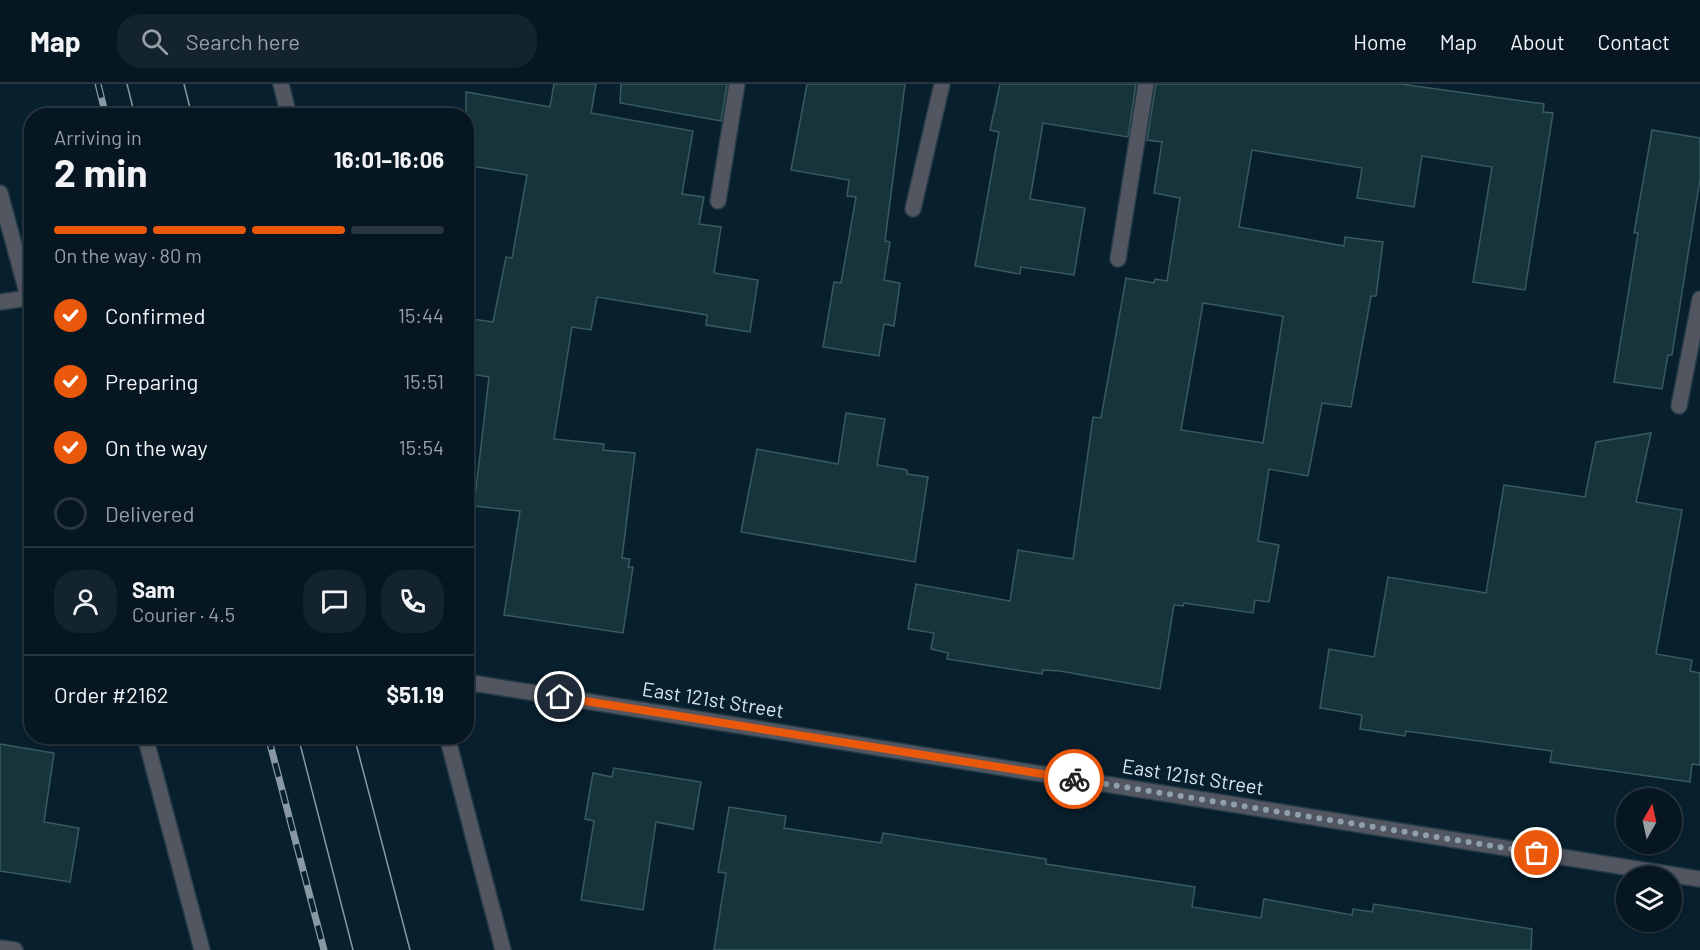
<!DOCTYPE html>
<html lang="en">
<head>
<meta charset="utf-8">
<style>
  :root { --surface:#061722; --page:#14242f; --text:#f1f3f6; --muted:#989fa5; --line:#273640; --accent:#ea580c }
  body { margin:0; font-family:Barlow,sans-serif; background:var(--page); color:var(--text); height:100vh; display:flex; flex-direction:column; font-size:22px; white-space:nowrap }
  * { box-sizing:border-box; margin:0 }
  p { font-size:20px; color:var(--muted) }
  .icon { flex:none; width:33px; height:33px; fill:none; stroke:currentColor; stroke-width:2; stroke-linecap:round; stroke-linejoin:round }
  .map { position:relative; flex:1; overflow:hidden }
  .details { position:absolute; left:24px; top:24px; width:450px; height:636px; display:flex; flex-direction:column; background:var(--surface); border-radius:24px; box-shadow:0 2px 4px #0004,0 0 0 2px var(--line) }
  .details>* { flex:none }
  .needle { width:39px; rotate:9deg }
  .buttons { position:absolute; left:1616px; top:704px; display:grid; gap:12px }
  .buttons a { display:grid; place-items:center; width:66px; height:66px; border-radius:50%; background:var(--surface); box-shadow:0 2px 4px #0004,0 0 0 2px var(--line); font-size:30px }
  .pin { position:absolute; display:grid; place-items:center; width:51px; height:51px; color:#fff; margin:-26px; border:3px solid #fff; border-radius:50%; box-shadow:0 2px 6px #0007 }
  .courier { position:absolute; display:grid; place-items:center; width:60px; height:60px; margin:-30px; border:4px solid #ea580c; border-radius:50%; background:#fff; color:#222; box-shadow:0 2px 8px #0007 }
  .overview em { font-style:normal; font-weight:700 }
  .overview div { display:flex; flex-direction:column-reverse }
  .overview { display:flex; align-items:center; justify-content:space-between; height:102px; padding:0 30px }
  h1 { font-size:39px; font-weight:700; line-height:45px }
  .bar { display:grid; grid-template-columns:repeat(4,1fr); gap:9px 6px; align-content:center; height:72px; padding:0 30px }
  .bar i { height:8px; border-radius:4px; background:var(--line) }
  .bar .on { background:var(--accent) }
  .bar p { grid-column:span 4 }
  .line { display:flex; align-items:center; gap:15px; padding:0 30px; border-top:2px solid var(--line) }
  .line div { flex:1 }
  .round { display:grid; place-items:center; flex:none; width:63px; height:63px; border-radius:24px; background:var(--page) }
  ol { padding:0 30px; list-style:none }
  li { display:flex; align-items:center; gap:18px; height:66px }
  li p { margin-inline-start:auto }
  li .icon { padding:6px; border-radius:50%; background:var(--accent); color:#fff; stroke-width:4 }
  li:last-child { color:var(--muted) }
  li i { width:33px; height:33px; border:3px solid var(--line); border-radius:50% }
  header { display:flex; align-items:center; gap:36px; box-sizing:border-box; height:84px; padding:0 30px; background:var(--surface); border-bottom:2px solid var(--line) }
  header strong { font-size:28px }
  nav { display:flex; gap:33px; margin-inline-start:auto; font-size:21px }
  .search { width:420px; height:54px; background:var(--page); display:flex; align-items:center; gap:15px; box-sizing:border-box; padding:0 21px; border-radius:24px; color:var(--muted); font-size:22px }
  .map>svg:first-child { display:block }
  .building { fill:#15353b; stroke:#395a60; stroke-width:1.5; fill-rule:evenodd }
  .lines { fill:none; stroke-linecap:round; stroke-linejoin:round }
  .lane-casing { stroke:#253b48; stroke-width:18 }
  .street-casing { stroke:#253b48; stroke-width:18 }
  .lane { stroke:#525660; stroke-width:15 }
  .street { stroke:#525660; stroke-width:15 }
  .tram { stroke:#8899a4; stroke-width:1.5 }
  .rail-casing { stroke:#8899a4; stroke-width:7 }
  .rail { stroke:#081f2d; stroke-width:4.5; stroke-dasharray:14; stroke-linecap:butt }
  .done { stroke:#8fa0ab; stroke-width:6; stroke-dasharray:0 10.8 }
  .route { stroke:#ea580c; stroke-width:8 }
  .labels { text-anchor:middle; stroke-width:4.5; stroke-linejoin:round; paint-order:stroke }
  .street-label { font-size:20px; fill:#d8e5ef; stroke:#081f2d }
</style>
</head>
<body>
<header>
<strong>Map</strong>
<div class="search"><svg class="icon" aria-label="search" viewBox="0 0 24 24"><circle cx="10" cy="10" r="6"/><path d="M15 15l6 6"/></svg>Search here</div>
<nav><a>Home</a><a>Map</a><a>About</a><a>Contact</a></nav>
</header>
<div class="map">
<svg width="1700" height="866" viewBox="0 0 1700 866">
  <rect width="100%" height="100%" fill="#081f2d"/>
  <path class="building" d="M 554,0 L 596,0 L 591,29 L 693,47 L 682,110 L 704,113 L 699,140 L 721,143 L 714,189 L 758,196 L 750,248 L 706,241 L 707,231 L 597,213 L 591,246 L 572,243 L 554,355 L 604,360 L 603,366 L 635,369 L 622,474 L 630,475 L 628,483 L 633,483 L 623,549 L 504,531 L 520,427 L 474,422 L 489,293 L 466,289 L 466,234 L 493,238 L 506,173 L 512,174 L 527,91 L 466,81 L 466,8 L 550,23 Z
    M 621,0 L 727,0 L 721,37 L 620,19 Z
    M 807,0 L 905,0 L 885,157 L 890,158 L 884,196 L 900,199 L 894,242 L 884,240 L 879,272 L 823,263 L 834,198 L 841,199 L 856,113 L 847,112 L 849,96 L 791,86 Z
    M 1000,0 L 1136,0 L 1128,53 L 1043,39 L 1030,115 L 1085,124 L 1074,191 L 1021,183 L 1020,190 L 975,182 L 999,48 L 990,46 Z
    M 1156,0 L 1401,0 L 1544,20 L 1543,28 L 1553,29 L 1525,206 L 1473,198 L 1492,83 L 1422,72 L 1414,123 L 1357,114 L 1362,84 L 1252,66 L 1239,143 L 1344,162 L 1345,153 L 1383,158 L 1376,212 L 1371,212 L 1351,323 L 1322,319 L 1308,392 L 1269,385 L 1258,457 L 1279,461 L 1269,518 L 1255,516 L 1253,529 L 1184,519 L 1183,522 L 1174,521 L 1160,605 L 1060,587 L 1043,586 L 1042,590 L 947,575 L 948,569 L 931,565 L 934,549 L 908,545 L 916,500 L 1010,517 L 1018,466 L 1073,475 L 1093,333 L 1101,334 L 1126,194 L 1154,199 L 1155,195 L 1167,197 L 1180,114 L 1154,109 L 1162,58 L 1147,56 ZM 1203,219 L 1283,232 L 1263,359 L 1181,346 Z
    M 1652,46 L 1700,54 L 1700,95 L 1672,271 L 1668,271 L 1662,305 L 1614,298 L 1638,149 L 1634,149 Z
    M 846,329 L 885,335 L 877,381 L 907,386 L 907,390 L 928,393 L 915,478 L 741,448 L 757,365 L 838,380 Z
    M 1651,349 L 1636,418 L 1682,426 L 1656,570 L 1692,576 L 1690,587 L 1700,589 L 1700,681 L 1692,680 L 1690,698 L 1550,678 L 1552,667 L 1406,647 L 1405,652 L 1360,645 L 1362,631 L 1320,624 L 1329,565 L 1374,573 L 1388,493 L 1486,509 L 1504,401 L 1585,413 L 1596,358 Z
    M 0,660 L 54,669 L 44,738 L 79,744 L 70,798 L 0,787 Z
    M 614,684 L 701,698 L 693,745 L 656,738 L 643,826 L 581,816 L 594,737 L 585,735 L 593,689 L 612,693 Z
    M 729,723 L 786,732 L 784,744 L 881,759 L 883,749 L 1046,775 L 1046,780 L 1195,803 L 1192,823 L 1261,834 L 1264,815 L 1352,831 L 1353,825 L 1372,828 L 1374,820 L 1532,845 L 1531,866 L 714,866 L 726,789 L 718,788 Z"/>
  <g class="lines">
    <g class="lane-casing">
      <path id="lane" d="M 718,117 L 737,0
        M 913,125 L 942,0
        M 1118,175 L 1146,0
        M 0,218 L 28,214
        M 1679,322 L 1700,215"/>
    </g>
    <g class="street-casing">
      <path id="street" d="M 281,0 L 289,32
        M 0,109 L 32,227
        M 466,598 L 1700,795
        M 145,652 L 202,866
        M 447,652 L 503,866
        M 0,864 L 15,866"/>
    </g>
    <use href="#lane" class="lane"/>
    <use href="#street" class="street"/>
    <path class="tram" d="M 127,0 L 135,32
      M 184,0 L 192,32
      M 298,652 L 353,866
      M 354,652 L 410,866"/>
    <g class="rail-casing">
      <path id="rail" d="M 98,0 L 106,32
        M 268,652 L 324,866"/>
    </g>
    <use href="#rail" class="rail"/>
  </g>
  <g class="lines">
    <path class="done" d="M 1074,695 L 1537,769"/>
    <path class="route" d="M 560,613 L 1074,695"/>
  </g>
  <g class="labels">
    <g class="street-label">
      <text transform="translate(713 616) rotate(9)" y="7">East 121st Street</text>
      <text transform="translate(1193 693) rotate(9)" y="7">East 121st Street</text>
    </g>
  </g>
</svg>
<div class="buttons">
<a><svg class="needle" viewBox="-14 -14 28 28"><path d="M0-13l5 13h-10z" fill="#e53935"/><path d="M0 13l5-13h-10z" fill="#989fa5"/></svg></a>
<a><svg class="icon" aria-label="layers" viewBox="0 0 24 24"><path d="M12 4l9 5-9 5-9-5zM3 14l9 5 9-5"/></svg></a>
</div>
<div class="pin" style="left:1537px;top:769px;background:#ea580c"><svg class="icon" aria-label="bag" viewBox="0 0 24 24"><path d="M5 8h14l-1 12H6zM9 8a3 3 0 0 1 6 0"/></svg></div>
<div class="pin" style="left:560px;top:613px;background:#1f2937"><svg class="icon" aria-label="home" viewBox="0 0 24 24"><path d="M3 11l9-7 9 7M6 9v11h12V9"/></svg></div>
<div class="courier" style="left:1074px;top:695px"><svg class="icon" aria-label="bike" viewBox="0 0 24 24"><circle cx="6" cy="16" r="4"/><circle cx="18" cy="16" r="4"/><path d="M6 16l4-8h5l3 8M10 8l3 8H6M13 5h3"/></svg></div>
<section class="details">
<div class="overview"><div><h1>2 min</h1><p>Arriving in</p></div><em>16:01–16:06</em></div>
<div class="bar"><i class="on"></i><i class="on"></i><i class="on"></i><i></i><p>On the way · 80 m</p></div>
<ol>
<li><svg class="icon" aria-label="check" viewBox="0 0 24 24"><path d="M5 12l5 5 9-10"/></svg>Confirmed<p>15:44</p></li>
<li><svg class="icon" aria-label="check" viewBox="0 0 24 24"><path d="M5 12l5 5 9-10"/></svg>Preparing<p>15:51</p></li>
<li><svg class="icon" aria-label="check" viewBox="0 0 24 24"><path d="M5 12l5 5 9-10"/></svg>On the way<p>15:54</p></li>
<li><i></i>Delivered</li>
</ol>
<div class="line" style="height:108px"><a class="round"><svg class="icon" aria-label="person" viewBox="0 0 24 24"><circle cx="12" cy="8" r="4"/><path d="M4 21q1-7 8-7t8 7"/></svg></a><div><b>Sam</b><p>Courier · 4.5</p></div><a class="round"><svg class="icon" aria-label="chat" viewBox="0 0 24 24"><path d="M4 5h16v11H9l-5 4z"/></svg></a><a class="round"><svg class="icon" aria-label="phone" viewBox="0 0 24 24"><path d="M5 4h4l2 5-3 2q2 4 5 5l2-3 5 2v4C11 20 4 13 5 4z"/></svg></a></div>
<div class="line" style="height:78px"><div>Order #2162</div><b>$51.19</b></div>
</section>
</div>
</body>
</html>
